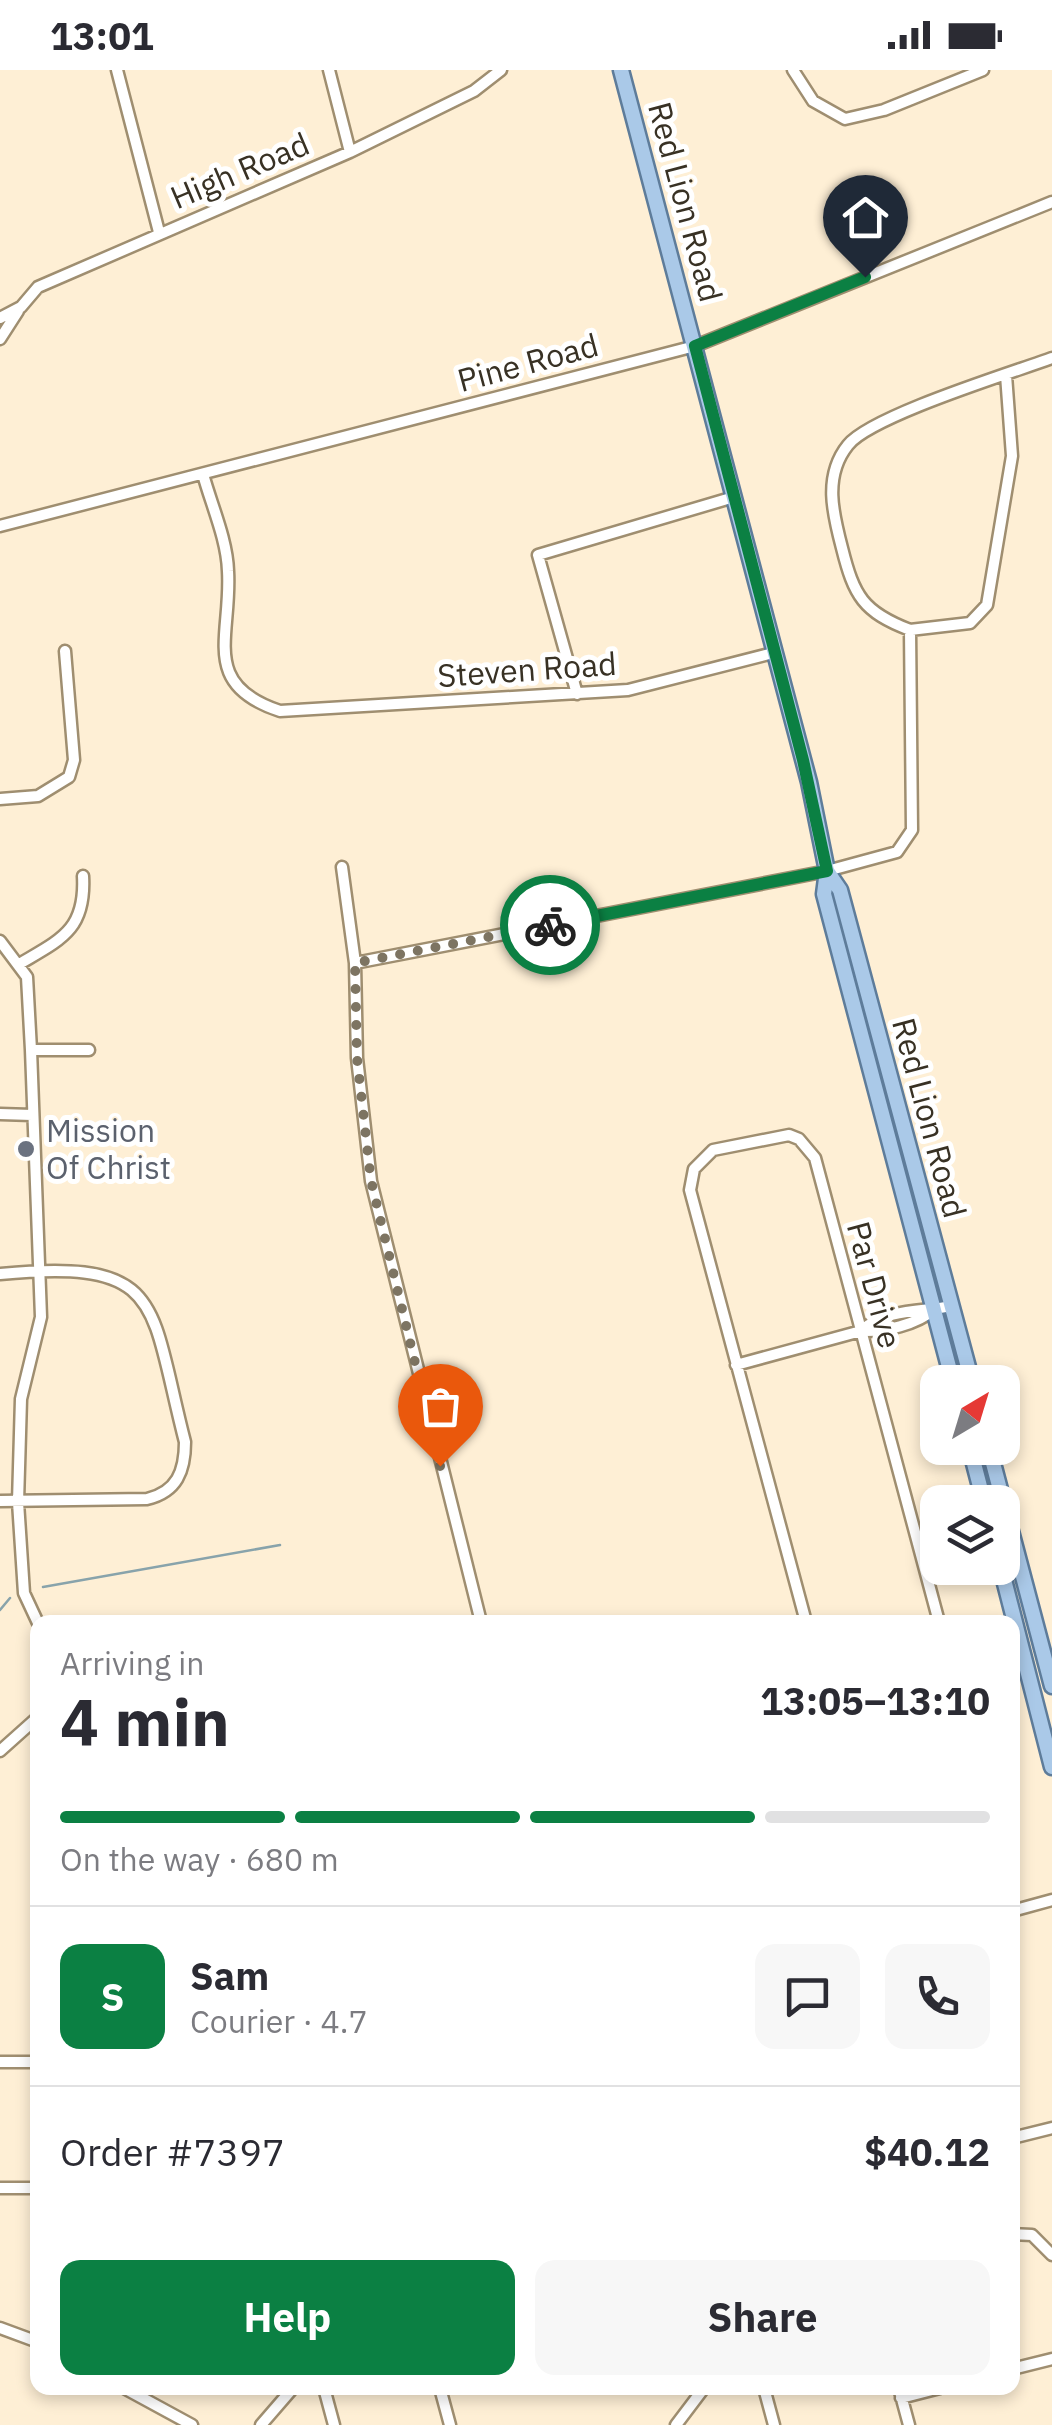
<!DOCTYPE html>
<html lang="en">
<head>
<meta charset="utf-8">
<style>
  :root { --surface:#fff; --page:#f7f7f7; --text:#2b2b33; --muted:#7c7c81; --line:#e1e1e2; --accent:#0b8043 }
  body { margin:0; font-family:"IBM Plex Sans",sans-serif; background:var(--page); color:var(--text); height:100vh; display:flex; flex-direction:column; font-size:38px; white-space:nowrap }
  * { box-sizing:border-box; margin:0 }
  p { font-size:32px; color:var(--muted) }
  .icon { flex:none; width:55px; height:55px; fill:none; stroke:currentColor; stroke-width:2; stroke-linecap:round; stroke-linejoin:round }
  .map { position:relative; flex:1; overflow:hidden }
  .details { position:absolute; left:30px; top:1545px; width:990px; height:780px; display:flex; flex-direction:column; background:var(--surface); border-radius:20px; box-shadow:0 5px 15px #0003 }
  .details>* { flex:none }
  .needle { width:65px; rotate:38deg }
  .fabs { position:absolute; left:920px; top:1295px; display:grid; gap:20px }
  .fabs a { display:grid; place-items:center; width:100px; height:100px; border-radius:20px; background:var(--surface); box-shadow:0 5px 15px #0003; font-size:50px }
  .pin { position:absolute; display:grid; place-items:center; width:85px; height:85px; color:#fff; margin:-102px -42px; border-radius:50% 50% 50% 0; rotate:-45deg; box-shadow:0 0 10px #0007 }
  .pin .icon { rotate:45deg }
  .courier { position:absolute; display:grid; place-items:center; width:100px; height:100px; margin:-50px; border:8px solid #0b8043; border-radius:50%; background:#fff; color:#222; box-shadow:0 2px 12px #0007 }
  .head em { font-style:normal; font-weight:700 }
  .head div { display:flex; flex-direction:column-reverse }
  .head { display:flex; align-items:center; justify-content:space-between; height:170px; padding:0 30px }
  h1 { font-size:65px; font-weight:700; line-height:75px }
  .bar { display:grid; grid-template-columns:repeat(4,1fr); gap:15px 10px; align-content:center; height:120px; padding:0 30px }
  .bar i { height:12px; border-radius:8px; background:var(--line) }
  .bar .current { background:var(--accent) }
  .bar p { grid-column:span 4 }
  .line { display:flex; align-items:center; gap:25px; padding:0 30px; border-top:2px solid var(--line) }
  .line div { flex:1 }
  .round { display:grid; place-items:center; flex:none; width:105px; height:105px; border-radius:20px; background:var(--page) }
  .button { display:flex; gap:20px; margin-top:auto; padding:20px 30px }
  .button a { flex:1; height:115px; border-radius:20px; background:var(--accent); color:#fff; font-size:40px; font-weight:700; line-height:115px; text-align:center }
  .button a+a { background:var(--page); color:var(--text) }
  .status { display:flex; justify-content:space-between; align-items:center; height:70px; padding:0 50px; background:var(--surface); direction:ltr }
  .status svg { height:28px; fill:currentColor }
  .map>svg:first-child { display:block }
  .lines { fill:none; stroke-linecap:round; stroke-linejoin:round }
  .stream { stroke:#88a3ab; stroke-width:2.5 }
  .minor-casing { stroke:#9f8e70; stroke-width:15 }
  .major-casing { stroke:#5e7c9a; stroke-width:19 }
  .minor { stroke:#fff; stroke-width:10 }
  .major { stroke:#aac9e8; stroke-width:14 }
  .done { stroke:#7d7462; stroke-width:10; stroke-dasharray:0 18 }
  .route { stroke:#0b8043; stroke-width:12 }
  .worship-dot { fill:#6b7280; stroke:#fff; stroke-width:4 }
  .labels { text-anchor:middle; stroke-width:10; stroke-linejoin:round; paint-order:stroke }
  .street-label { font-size:32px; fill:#383124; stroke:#fff }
  .worship-label { font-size:32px; fill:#5b616d; stroke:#fff; text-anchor:start }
</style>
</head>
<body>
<div class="status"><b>13:01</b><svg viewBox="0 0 49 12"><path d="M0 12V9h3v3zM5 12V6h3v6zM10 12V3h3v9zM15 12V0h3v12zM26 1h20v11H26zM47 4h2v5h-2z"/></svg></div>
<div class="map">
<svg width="1052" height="2355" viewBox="0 0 1052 2355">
  <rect width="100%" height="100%" fill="#feefd5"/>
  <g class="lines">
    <path class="stream" d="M 43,1517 L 280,1475
      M 0,1540 L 10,1528"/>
    <g class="minor-casing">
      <path id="minor" d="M 117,0 L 159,162
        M 329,0 L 350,82
        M 793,0 L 813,31 L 845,49 L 884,40 L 983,0
        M 0,248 L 21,237 L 38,217 L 350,82 L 474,21 L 501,0
        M 0,269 L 18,241
        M 203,404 C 211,434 227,469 228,501 C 232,566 199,614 280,641 L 628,620 L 773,583
        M 0,456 L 695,276 L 1052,132
        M 910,560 L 970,553 L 987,535 L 1012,386 L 1006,305
        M 577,624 L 538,485 L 734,427
        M 0,729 L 38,726 L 69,707 L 74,690 L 65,581
        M 342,797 L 355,893 L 357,988 L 371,1111 L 481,1552
        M 0,871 L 27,907 L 31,980 L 41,1247 L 21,1329 L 18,1432 L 24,1523 L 38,1553
        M 21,893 C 62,869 86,859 83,806
        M 355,893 L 827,801 L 897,782 L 912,760 L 910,560 C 863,542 854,526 842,478 C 833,444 823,406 848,375 C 871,346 1011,303 1052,288
        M 31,980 L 89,980
        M 0,1044 L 32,1045
        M 0,1204 C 166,1188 149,1233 185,1372 C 185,1401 177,1422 147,1429 L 0,1431
        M 862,1260 C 888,1238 921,1242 952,1236
        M 736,1295 L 861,1261 C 885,1262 916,1255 935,1239
        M 806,1552 L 690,1120 L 694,1099 L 713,1080 L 789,1065 L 799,1069 L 815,1088 L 939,1552
        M 0,1681 L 38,1647
        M 1012,1841 L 1052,1830
        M 0,1992 L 38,1992
        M 1012,2068 L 1052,2058
        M 0,2118 L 38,2118
        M 1012,2164 L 1032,2165 L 1052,2185
        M 0,2258 L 38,2272
        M 1012,2299 L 1052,2289
        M 124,2318 L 192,2355
        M 324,2318 L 334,2355
        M 440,2318 L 450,2355
        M 764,2318 L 774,2355
        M 899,2318 L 909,2355
        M 901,2328 L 940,2318
        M 261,2355 L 293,2318
        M 676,2355 L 704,2318"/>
    </g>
    <g class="major-casing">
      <path id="major" d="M 621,0 L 809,712 L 827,801 L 824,824 L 953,1312
        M 827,801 L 840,820 L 972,1312
        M 970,1378 L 984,1432
        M 989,1378 L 1052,1616
        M 1001,1498 L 1052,1697"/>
    </g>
    <use href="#minor" class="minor"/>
    <use href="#major" class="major"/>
  </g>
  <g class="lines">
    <path class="done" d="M 440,1396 L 371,1111 L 357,988 L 355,893 L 550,855"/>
    <path class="route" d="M 550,855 L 827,801 L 803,690 L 695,276 L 865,207"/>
  </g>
  <circle class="worship-dot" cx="26" cy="1079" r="10"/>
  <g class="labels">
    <g class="street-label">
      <text transform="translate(240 101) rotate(-23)" y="11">High Road</text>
      <text transform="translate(685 132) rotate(75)" y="11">Red Lion Road</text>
      <text transform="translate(528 293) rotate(-15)" y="11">Pine Road</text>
      <text transform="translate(527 600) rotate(-4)" y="11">Steven Road</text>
      <text transform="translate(929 1048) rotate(75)" y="11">Red Lion Road</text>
      <text transform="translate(874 1215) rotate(75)" y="11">Par Drive</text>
    </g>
    <g class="worship-label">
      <text x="46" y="1072">Mission<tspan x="46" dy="37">Of Christ</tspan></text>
    </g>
  </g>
</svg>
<div class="fabs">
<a><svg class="needle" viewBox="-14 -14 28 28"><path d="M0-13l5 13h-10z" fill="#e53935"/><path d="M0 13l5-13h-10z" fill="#7c7c81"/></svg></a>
<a><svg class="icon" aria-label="layers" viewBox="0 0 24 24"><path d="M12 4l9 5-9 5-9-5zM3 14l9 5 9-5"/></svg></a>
</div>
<div class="pin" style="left:440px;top:1396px;background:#ea580c"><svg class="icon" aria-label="bag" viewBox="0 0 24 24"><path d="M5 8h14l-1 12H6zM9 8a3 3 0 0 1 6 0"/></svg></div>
<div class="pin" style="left:865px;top:207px;background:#1f2937"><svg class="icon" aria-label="home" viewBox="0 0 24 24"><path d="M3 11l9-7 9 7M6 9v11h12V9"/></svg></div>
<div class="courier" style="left:550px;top:855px"><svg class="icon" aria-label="bike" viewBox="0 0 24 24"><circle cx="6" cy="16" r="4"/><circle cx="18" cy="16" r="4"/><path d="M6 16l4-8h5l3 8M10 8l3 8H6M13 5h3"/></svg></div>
<section class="details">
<div class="head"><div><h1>4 min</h1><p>Arriving in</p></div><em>13:05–13:10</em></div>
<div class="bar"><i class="current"></i><i class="current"></i><i class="current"></i><i></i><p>On the way · 680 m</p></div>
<div class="line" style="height:180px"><b class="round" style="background:var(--accent);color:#fff">S</b><div><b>Sam</b><p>Courier · 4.7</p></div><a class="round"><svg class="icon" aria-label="chat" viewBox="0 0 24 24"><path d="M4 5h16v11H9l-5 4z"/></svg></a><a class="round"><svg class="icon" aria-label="phone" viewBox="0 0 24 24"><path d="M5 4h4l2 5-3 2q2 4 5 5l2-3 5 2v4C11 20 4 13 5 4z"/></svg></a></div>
<div class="line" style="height:130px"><div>Order #7397</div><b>$40.12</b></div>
<div class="button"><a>Help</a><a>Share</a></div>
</section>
</div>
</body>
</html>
